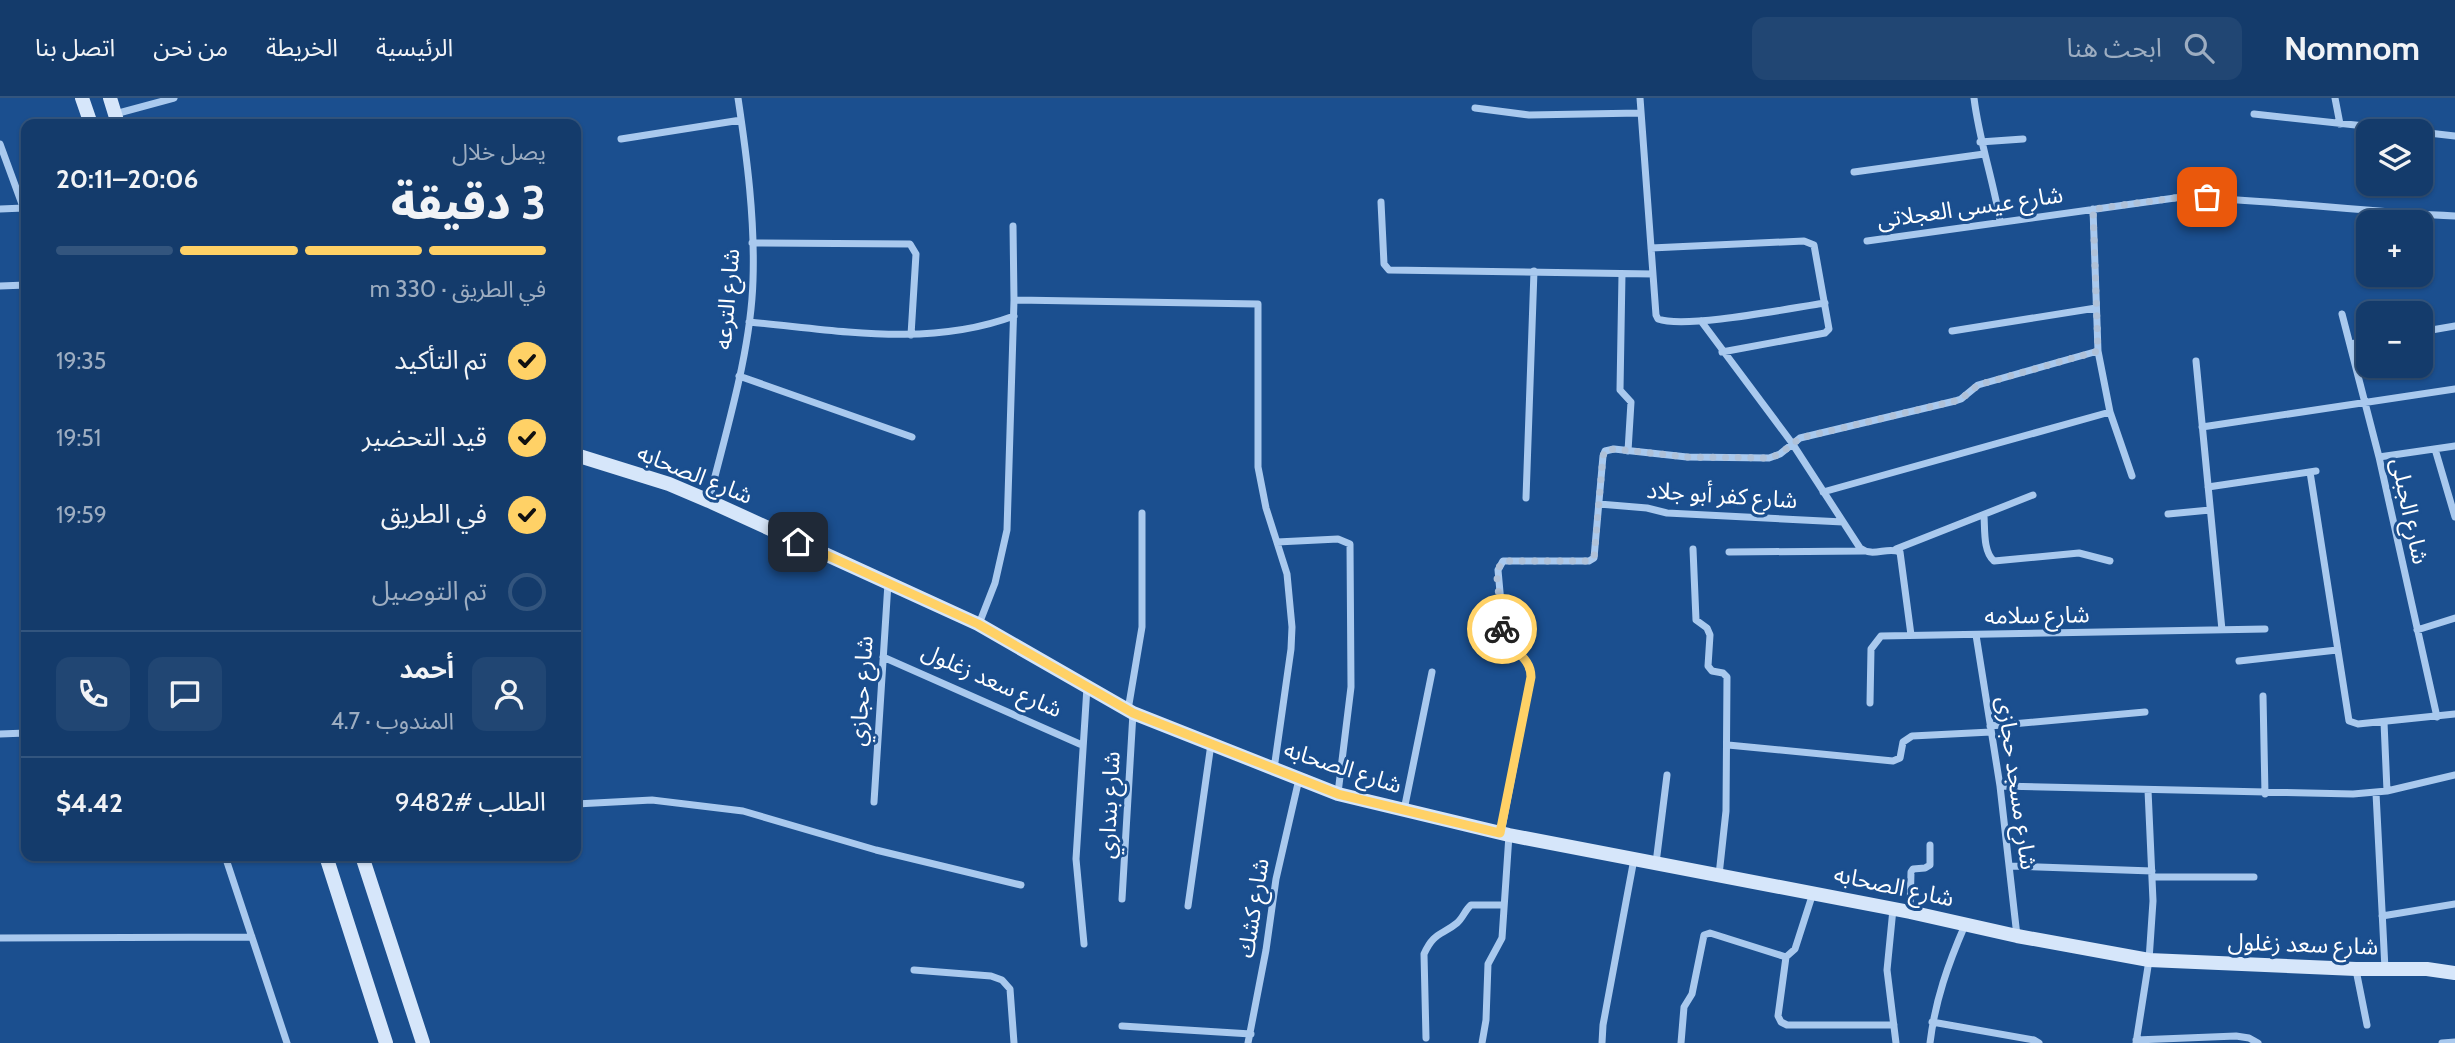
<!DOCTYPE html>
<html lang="ar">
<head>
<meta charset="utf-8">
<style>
  :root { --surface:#143b6b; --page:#214673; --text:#f1f3f6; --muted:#9dadc1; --line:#33557e; --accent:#ffd166 }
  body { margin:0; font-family:Cabin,"Noto Sans Arabic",sans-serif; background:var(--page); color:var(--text); direction:rtl; height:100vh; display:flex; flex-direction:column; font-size:26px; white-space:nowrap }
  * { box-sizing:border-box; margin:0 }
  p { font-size:23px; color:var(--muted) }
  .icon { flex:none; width:38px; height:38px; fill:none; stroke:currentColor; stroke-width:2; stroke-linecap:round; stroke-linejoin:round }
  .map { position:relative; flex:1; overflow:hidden; direction:ltr }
  .drawer { position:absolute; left:21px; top:21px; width:560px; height:742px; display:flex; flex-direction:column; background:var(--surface); border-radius:14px; box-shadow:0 2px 5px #0004,0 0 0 2px var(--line); direction:rtl }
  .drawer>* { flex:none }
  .controls { position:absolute; left:2356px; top:21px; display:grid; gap:14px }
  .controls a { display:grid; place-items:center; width:77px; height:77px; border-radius:14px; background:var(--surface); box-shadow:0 2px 5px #0004,0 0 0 2px var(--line); font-size:35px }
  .pin { position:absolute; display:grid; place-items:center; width:60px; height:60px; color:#fff; margin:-30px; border-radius:14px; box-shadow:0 4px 10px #0006 }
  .courier { position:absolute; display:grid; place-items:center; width:70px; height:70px; margin:-35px; border:5px solid #ffd166; border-radius:50%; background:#fff; color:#222; box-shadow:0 2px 9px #0007 }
  .headline em { font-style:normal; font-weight:800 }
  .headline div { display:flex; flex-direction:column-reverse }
  .headline { display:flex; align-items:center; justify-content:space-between; height:119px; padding:0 35px }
  h1 { font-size:46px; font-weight:800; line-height:52px }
  .bar { display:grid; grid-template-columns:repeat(4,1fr); gap:10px 7px; align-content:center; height:84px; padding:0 35px }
  .bar i { height:9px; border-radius:5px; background:var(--line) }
  .bar .on { background:var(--accent) }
  .bar p { grid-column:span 4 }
  .line { display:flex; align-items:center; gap:18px; padding:0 35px; border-top:2px solid var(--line) }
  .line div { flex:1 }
  .round { display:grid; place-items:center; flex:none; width:74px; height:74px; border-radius:14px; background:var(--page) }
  ol { padding:0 35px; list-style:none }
  li { display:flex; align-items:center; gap:21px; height:77px }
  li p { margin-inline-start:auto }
  li .icon { padding:7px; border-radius:50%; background:var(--accent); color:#111; stroke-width:4 }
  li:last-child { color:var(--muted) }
  li i { width:38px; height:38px; border:4px solid var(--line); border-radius:50% }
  header { display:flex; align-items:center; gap:42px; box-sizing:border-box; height:98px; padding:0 35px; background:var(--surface); border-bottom:2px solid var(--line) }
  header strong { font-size:33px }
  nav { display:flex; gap:38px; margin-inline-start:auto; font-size:24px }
  .search { width:490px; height:63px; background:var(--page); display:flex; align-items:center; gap:18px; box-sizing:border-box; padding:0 24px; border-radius:14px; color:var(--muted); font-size:26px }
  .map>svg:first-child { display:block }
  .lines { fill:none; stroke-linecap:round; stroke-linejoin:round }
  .street { stroke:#a9c9ee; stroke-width:7 }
  .secondary { stroke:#d6e6fa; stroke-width:14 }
  .done { stroke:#afc1d8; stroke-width:7; stroke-dasharray:0 12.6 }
  .route { stroke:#ffd166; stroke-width:9 }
  .labels { text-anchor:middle; stroke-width:6; stroke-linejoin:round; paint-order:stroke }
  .street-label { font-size:23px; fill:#fff; stroke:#1b4f8f }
</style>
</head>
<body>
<header>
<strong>Nomnom</strong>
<div class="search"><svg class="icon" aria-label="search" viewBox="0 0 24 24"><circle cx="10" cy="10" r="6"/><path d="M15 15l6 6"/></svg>ابحث هنا</div>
<nav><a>الرئيسية</a><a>الخريطة</a><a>من نحن</a><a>اتصل بنا</a></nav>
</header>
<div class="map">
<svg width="2455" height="945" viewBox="0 0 2455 945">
  <rect width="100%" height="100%" fill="#1b4f8f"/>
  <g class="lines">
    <path class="street" d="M 1640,0 L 1656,217 L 1658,221 C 1686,231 1791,210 1825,205
      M 1974,0 C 1979,42 1993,81 2000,123
      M 2335,0 L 2340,26
      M 1475,10 L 1529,17 L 1640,15
      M 115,16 L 174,0
      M 2254,16 L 2411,33
      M 2420,34 L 2455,38
      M 621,41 L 741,22
      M 1980,44 L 2023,41
      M 0,46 L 26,117
      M 1854,74 L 1984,56
      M 1381,104 L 1384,166 L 1389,172 L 1653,176
      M 0,111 L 24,110
      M 2093,111 L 2098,253 L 2110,314 L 2132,378
      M 1867,143 L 2182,99 C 2273,102 2364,114 2455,118
      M 752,145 L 910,146 L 916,156 L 911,237
      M 1651,150 L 1804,143 L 1814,147 L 1829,231 L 1825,235 L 1722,254
      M 1622,176 L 1620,292 L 1631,304 L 1628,353
      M 0,188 L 26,187
      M 1014,202 L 1258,206 L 1258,369 L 1266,410 L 1287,476 L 1292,529 L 1291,551 L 1274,671
      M 2342,216 L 2379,359 L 2437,619
      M 1701,223 L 1792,345 L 1860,450 C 1873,460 1887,448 1900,454 L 1911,537
      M 749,224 C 837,232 928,250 1014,218
      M 1952,233 L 2096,210
      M 2420,234 L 2455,228
      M 2350,246 L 2368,243
      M 2196,263 L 2222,532
      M 739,278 L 912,339
      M 2202,329 L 2455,291
      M 2435,351 L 2455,419
      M 2379,359 L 2455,348
      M 2310,374 L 2349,623 L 2358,626 L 2455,616
      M 2208,389 L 2316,373
      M 1823,394 L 2110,314
      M 1526,400 L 1534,173
      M 709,402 C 726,333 751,253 753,182 C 755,121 747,60 738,0
      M 1599,406 L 1647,410 L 1667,415 L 1843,424
      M 2168,416 L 2210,412
      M 1984,418 C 1985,431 1983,454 1994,463 L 2079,455 L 2110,463
      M 1277,444 L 1338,441 L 1350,446 L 1351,589 L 1338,695
      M 1693,451 L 1696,522 L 1707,530 L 1710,537 L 1708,568 L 1712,573 L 1723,575 L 1727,579 L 1726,713 L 1719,777
      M 1896,451 L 2033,397
      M 1729,454 L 1864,453
      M 979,526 L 995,485 L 1007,432 L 1014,202 L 1013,128
      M 2417,532 L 2455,520
      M 1976,537 L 2000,688 L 2017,838
      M 883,559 L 1082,647
      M 2239,563 L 2337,552
      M 2263,598 L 2265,696
      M 1870,605 L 1871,551 L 1881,538 L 2265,531
      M 1128,612 L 1142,529 L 1142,415
      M 2384,624 L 2387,693
      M 1990,628 L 2145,614
      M 0,636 L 26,635
      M 1728,647 L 1893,663 L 1900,660 L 1903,644 L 1912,638 L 1991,634
      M 2000,688 L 2353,696 L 2387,693 L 2455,677
      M 2376,695 L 2385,871
      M 874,704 L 888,485
      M 576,706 L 652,702 L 743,713 L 876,752 L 1021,787
      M 1404,712 L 1432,574
      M 1501,735 L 1531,579 C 1531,558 1513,554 1504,538 L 1498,472 L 1503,463 L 1589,463 L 1594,460 L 1603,358 L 1605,353 L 1614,351 L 1687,359 L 1769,360 L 1780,356 L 1800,340 L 1955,303 L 1961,301 L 1978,287 L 2098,253
      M 225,758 L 287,945
      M 1656,765 L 1667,677
      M 2010,768 L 2152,773
      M 2152,779 L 2254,779
      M 1813,795 L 1795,851 L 1786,859 L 1778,918 L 1781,924 L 1787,927 L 1894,927
      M 1122,801 L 1133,615
      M 1188,808 L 1211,646
      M 1893,811 L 1887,872 L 1896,945
      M 1910,813 L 1911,774 L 1913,771 L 1925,770 L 1930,767 L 1930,747
      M 2382,818 L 2455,806
      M 0,840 L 252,839
      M 1084,846 L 1076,761 L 1087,589
      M 914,872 L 991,878 L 1002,882 L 1010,891 L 1014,945
      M 2356,872 L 2367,927
      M 1932,924 L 2034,942 L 2039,945
      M 1122,928 L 1251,936
      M 1426,940 L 1424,856 C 1434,834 1441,838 1457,825 C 1463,820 1465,812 1471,807 L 1504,807
      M 2136,942 L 2236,938 L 2249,940 L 2258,945
      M 1248,945 L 1266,852 L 1276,781 L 1299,681
      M 1482,945 L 1486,922 L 1488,866 L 1502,840 L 1509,737
      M 1602,945 L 1603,927 L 1634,761
      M 1681,945 L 1684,909 L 1692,896 L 1704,837 L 1710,835 L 1786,859
      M 1930,945 C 1935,903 1948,866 1965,827
      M 2136,945 L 2149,862 L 2153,803 L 2148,692
      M 2442,945 L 2455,944"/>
    <path class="secondary" d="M 82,0 L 91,26
      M 110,0 L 118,26
      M 576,357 L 669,386 L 709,403 L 978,526 L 1133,615 L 1338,696 L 1509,737 L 1910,814 L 2017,838 L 2149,862 L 2356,871 L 2427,871 L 2455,875
      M 326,758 L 386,945
      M 362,758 L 423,945"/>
  </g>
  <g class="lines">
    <path class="done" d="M 1502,531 L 1497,480 L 1500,466 L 1510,463 L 1589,463 L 1594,460 L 1603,358 L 1605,352 L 1614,351 L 1687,359 L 1769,360 L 1780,356 L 1800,340 L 1955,303 L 1961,301 L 1978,287 L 2098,253 L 2093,111 L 2182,99 L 2207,99"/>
    <path class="route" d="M 798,444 L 978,526 L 1133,615 L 1338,696 L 1500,735 L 1531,579 C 1531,556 1506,552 1502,531"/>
  </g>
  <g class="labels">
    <g class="street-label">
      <text transform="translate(1970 109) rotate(-8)" y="8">شارع عيسى العجلاتى</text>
      <text transform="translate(727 201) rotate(-85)" y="8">شارع الترعه</text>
      <text transform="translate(695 376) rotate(22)" y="8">شارع الصحابه</text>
      <text transform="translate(1722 397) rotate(4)" y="8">شارع كفر أبو جلاد</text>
      <text transform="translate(2410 413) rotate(78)" y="8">شارع الجبلى</text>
      <text transform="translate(2037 517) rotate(-1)" y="8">شارع سلامه</text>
      <text transform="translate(992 582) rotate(24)" y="8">شارع سعد زغلول</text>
      <text transform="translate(861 593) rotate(-86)" y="8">شارع حجازي</text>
      <text transform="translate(1343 669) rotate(18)" y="8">شارع الصحابه</text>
      <text transform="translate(2017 685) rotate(82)" y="8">شارع مسجد حجازى</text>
      <text transform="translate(1109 707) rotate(-87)" y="8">شارع بنداري</text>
      <text transform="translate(1894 788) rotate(12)" y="8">شارع الصحابه</text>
      <text transform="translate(1253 810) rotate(-81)" y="8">شارع كشك</text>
      <text transform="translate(2303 846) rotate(2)" y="8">شارع سعد زغلول</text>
    </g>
  </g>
</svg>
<div class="controls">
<a><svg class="icon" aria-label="layers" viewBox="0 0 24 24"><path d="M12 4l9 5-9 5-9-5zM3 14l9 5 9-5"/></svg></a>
<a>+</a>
<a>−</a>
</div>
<div class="pin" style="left:2207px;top:99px;background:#ea580c"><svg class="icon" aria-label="bag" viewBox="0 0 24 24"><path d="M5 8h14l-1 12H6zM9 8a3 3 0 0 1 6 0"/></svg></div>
<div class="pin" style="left:798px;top:444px;background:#1f2937"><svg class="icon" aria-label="home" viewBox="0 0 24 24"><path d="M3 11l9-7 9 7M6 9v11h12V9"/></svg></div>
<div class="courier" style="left:1502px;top:531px"><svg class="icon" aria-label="bike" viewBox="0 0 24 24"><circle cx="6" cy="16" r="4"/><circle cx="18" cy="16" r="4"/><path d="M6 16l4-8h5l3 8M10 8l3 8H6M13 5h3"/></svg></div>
<section class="drawer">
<div class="headline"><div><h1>3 دقيقة</h1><p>يصل خلال</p></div><em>20:06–20:11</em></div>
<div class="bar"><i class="on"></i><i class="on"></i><i class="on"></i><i></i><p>في الطريق · 330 m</p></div>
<ol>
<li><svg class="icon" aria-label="check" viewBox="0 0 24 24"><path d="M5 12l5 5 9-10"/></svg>تم التأكيد<p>19:35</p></li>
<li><svg class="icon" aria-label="check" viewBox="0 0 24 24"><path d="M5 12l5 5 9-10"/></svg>قيد التحضير<p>19:51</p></li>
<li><svg class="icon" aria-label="check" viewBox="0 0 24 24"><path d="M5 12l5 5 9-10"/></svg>في الطريق<p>19:59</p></li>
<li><i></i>تم التوصيل</li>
</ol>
<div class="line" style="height:126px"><a class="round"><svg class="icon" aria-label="person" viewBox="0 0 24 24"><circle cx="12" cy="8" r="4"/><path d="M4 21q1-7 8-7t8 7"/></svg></a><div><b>أحمد</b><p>المندوب · 4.7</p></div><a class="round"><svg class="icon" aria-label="chat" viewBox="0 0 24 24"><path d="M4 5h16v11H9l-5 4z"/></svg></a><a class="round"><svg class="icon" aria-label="phone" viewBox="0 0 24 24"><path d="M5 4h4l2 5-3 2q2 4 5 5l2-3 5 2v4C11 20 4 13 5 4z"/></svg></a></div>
<div class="line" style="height:91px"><div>الطلب #9482</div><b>$4.42</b></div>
</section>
</div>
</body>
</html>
